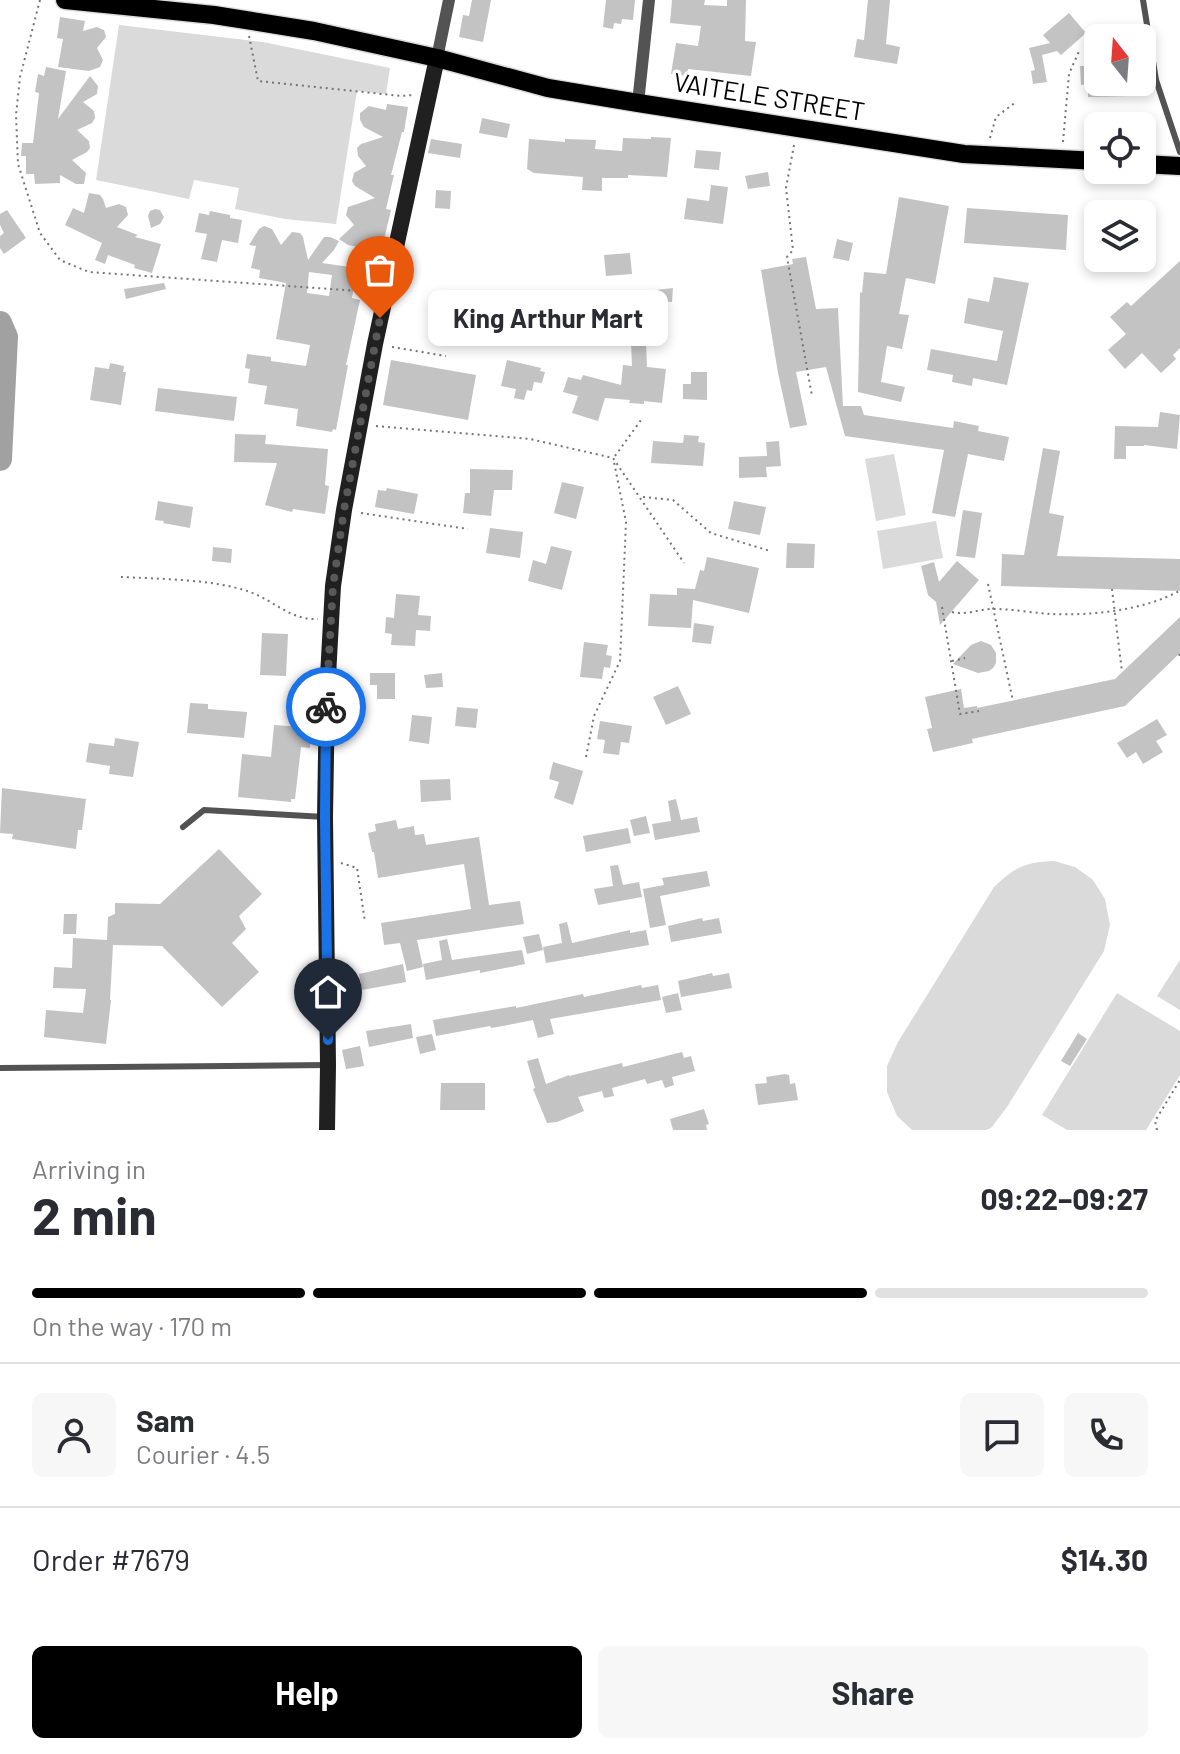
<!DOCTYPE html>
<html lang="en">
<head>
<meta charset="utf-8">
<style>
  :root { --surface:#fff; --page:#f7f7f7; --text:#2b2b33; --muted:#7c7c81; --line:#e1e1e2; --accent:#000 }
  body { margin:0; font-family:Barlow,sans-serif; background:var(--page); color:var(--text); height:100vh; display:flex; flex-direction:column; font-size:30px; white-space:nowrap }
  * { box-sizing:border-box; margin:0 }
  p { font-size:26px; color:var(--muted) }
  .icon { flex:none; width:44px; height:44px; fill:none; stroke:currentColor; stroke-width:2; stroke-linecap:round; stroke-linejoin:round }
  .map { position:relative; height:1130px; overflow:hidden }
  .panel { display:flex; flex-direction:column; background:var(--surface); flex:1 }
  .panel>* { flex:none }
  .needle { width:52px; rotate:343deg }
  .fabs { position:absolute; left:1084px; top:24px; display:grid; gap:16px }
  .fabs a { display:grid; place-items:center; width:72px; height:72px; border-radius:12px; background:var(--surface); box-shadow:0 4px 12px #0003; font-size:40px }
  .pin { position:absolute; display:grid; place-items:center; width:68px; height:68px; color:#fff; margin:-82px -34px; border-radius:50% 50% 50% 0; rotate:-45deg; box-shadow:0 0 8px #0007 }
  .pin .icon { rotate:45deg }
  .courier { position:absolute; display:grid; place-items:center; width:80px; height:80px; margin:-40px; border:6px solid #1a73e8; border-radius:50%; background:#fff; color:#222; box-shadow:0 2px 10px #0007 }
  .bubble { position:absolute; height:56px; border-radius:12px; background:var(--surface); box-shadow:0 4px 12px #0003; font-size:26px; font-weight:700; line-height:56px; text-align:center }
  .overview em { font-style:normal; font-weight:700 }
  .overview div { display:flex; flex-direction:column-reverse }
  .overview { display:flex; align-items:center; justify-content:space-between; height:136px; padding:0 32px }
  h1 { font-size:52px; font-weight:700; line-height:60px }
  .bar { display:grid; grid-template-columns:repeat(4,1fr); gap:12px 8px; align-content:center; height:96px; padding:0 32px }
  .bar i { height:10px; border-radius:6px; background:var(--line) }
  .bar .active { background:var(--accent) }
  .bar p { grid-column:span 4 }
  .line { display:flex; align-items:center; gap:20px; padding:0 32px; border-top:2px solid var(--line) }
  .line div { flex:1 }
  .round { display:grid; place-items:center; flex:none; width:84px; height:84px; border-radius:12px; background:var(--page) }
  .primary-button { display:flex; gap:16px; margin-top:auto; padding:16px 32px }
  .primary-button a { flex:1; height:92px; border-radius:12px; background:var(--accent); color:#fff; font-size:32px; font-weight:700; line-height:92px; text-align:center }
  .primary-button a+a { background:var(--page); color:var(--text) }
  .map>svg:first-child { display:block }
  .green { fill:#dadada }
  .lines { fill:none; stroke-linecap:round; stroke-linejoin:round }
  .river { stroke:#a1a1a1; stroke-width:24 }
  .building { fill:#c3c3c3; fill-rule:evenodd }
  .primary-casing { stroke:#dbdbdb; stroke-width:21 }
  .path { stroke:#757575; stroke-width:2; stroke-dasharray:2 4; stroke-linecap:butt }
  .service { stroke:#535353; stroke-width:6 }
  .minor { stroke:#535353; stroke-width:12 }
  .secondary { stroke:#202020; stroke-width:16 }
  .primary { stroke:#000; stroke-width:18 }
  .done { stroke:#595959; stroke-width:8; stroke-dasharray:0 14.4 }
  .route { stroke:#1a73e8; stroke-width:10 }
  .labels { text-anchor:middle; stroke-width:7; stroke-linejoin:round; paint-order:stroke }
  .street-label { font-size:26px; fill:#000; stroke:#fff }
</style>
</head>
<body>
<div class="map">
<svg width="1180" height="1130" viewBox="0 0 1180 1130">
  <rect width="100%" height="100%" fill="#fff"/>
  <path class="green" d="M 119,25 L 263,42 L 390,68 L 386,94 L 357,91 L 336,224 L 285,219 L 235,209 L 239,188 L 194,180 L 189,199 L 96,180 Z
    M 894,454 L 906,515 L 876,521 L 865,459 Z
    M 936,521 L 943,558 L 883,569 L 877,531 Z
    M 1054,861 L 1075,867 L 1093,880 L 1105,899 L 1110,925 L 1104,951 L 1007,1107 L 991,1128 L 986,1130 L 912,1130 L 897,1116 L 887,1092 L 887,1066 L 898,1042 L 994,887 C 1015,867 1026,862 1054,861 Z
    M 1180,960 L 1180,1010 L 1157,996 Z
    M 1117,993 L 1180,1031 L 1180,1075 L 1146,1130 L 1067,1130 L 1042,1115 Z"/>
  <g class="lines">
    <path class="river" d="M 0,323 L 6,337 L 0,459"/>
  </g>
  <path class="building" d="M 472,0 L 491,0 L 483,42 L 459,37 L 463,15 L 469,16 Z
    M 606,0 L 635,0 L 633,20 L 622,19 L 621,24 L 614,23 L 613,29 L 603,27 Z
    M 672,0 L 705,0 L 704,5 L 727,6 L 727,0 L 746,0 L 745,41 L 756,42 L 751,76 L 688,69 L 687,76 L 671,74 L 676,43 L 698,46 L 701,26 L 670,23 Z
    M 868,0 L 890,0 L 886,44 L 900,47 L 897,64 L 854,57 L 857,39 L 864,40 Z
    M 1069,13 L 1086,33 L 1061,55 L 1057,51 L 1042,55 L 1047,82 L 1033,84 L 1031,71 L 1035,70 L 1029,48 L 1050,43 L 1043,35 Z
    M 60,17 L 85,21 L 83,31 L 97,27 L 104,30 L 106,37 L 97,48 L 103,60 L 100,67 L 89,71 L 58,67 L 63,39 L 57,38 Z
    M 1087,60 L 1098,60 L 1098,82 L 1128,82 L 1129,96 L 1088,97 L 1088,84 L 1081,85 L 1080,66 L 1088,66 Z
    M 46,67 L 66,71 L 58,119 L 90,76 L 98,86 L 97,94 L 83,102 L 94,111 L 95,118 L 92,123 L 77,130 L 89,141 L 90,148 L 87,152 L 72,160 L 86,173 L 84,184 L 76,184 L 60,175 L 60,183 L 35,184 L 34,174 L 26,174 L 26,156 L 21,156 L 22,143 L 33,143 L 39,93 L 35,92 L 38,74 L 44,76 Z
    M 387,104 L 408,107 L 404,132 L 402,132 L 391,175 L 394,175 L 386,209 L 391,210 L 379,261 L 357,256 L 359,247 L 348,245 L 339,239 L 354,225 L 346,215 L 348,207 L 375,198 L 355,186 L 352,181 L 354,173 L 366,166 L 358,156 L 357,148 L 361,144 L 383,137 L 364,127 L 360,120 L 360,113 L 369,106 L 386,110 Z
    M 482,118 L 510,124 L 507,138 L 479,133 Z
    M 651,137 L 671,138 L 667,177 L 628,175 L 628,178 L 602,178 L 602,191 L 582,190 L 583,177 L 534,173 L 527,169 L 529,139 L 565,142 L 565,139 L 596,140 L 595,149 L 622,151 L 623,138 L 651,139 Z
    M 431,139 L 462,144 L 460,158 L 428,153 Z
    M 696,150 L 721,152 L 719,170 L 694,168 Z
    M 768,172 L 770,186 L 748,189 L 745,176 Z
    M 711,185 L 728,187 L 723,224 L 684,219 L 687,198 L 709,201 Z
    M 436,190 L 451,191 L 450,209 L 435,208 Z
    M 89,193 L 100,195 L 103,199 L 106,208 L 119,204 L 126,207 L 128,215 L 117,227 L 138,235 L 135,237 L 161,244 L 152,273 L 134,268 L 135,265 L 108,255 L 105,264 L 95,260 L 102,243 L 65,225 L 73,208 L 84,213 Z
    M 899,197 L 949,206 L 935,284 L 906,278 L 899,314 L 909,315 L 902,349 L 887,346 L 881,382 L 905,387 L 901,402 L 858,392 L 860,292 L 862,293 L 864,272 L 886,274 Z
    M 967,208 L 1068,215 L 1066,250 L 964,243 Z
    M 155,209 L 160,210 L 164,217 L 160,224 L 151,228 L 148,216 L 150,211 Z
    M 7,210 L 26,238 L 4,254 L 0,248 L 0,236 L 4,233 L 0,225 L 0,214 Z
    M 210,211 L 230,215 L 230,218 L 242,220 L 238,243 L 222,240 L 217,262 L 201,259 L 207,234 L 195,232 L 199,213 L 209,215 Z
    M 264,226 L 272,229 L 281,245 L 292,232 L 300,233 L 303,237 L 308,260 L 324,237 L 330,237 L 339,241 L 334,250 L 322,263 L 357,268 L 352,298 L 360,300 L 346,365 L 348,365 L 336,430 L 333,429 L 332,432 L 296,426 L 298,409 L 264,404 L 267,386 L 248,383 L 250,369 L 245,368 L 247,354 L 271,357 L 271,361 L 306,366 L 310,345 L 276,339 L 286,283 L 259,278 L 260,270 L 251,268 L 256,246 L 249,245 L 259,229 ZM 309,272 L 332,275 L 329,296 L 307,293 Z
    M 837,239 L 853,243 L 849,261 L 833,258 Z
    M 630,253 L 632,274 L 606,276 L 604,255 Z
    M 806,257 L 816,309 L 838,308 L 843,406 L 861,406 L 864,415 L 953,428 L 954,421 L 979,426 L 978,431 L 1009,437 L 1004,461 L 968,454 L 955,517 L 932,513 L 944,450 L 845,436 L 826,367 L 796,372 L 807,425 L 790,428 L 778,373 L 761,270 L 793,264 L 792,259 Z
    M 1180,261 L 1180,348 L 1173,355 L 1176,359 L 1161,373 L 1142,353 L 1125,369 L 1108,350 L 1126,334 L 1110,317 L 1127,302 L 1131,306 Z
    M 994,277 L 1029,283 L 1007,385 L 973,378 L 972,386 L 952,382 L 953,375 L 927,370 L 931,349 L 997,361 L 1003,331 L 964,323 L 968,298 L 989,302 Z
    M 164,283 L 166,289 L 126,299 L 124,289 Z
    M 673,288 L 672,302 L 655,301 L 656,290 Z
    M 462,293 L 504,302 L 497,340 L 454,332 Z
    M 621,294 L 624,315 L 608,317 L 606,296 Z
    M 646,342 L 647,367 L 666,369 L 662,403 L 644,401 L 644,404 L 629,403 L 630,400 L 605,398 L 598,421 L 572,413 L 578,396 L 563,392 L 568,377 L 581,380 L 583,375 L 621,385 L 623,365 L 632,366 L 631,343 Z
    M 391,360 L 476,375 L 468,420 L 383,405 Z
    M 507,360 L 541,368 L 540,371 L 545,372 L 542,383 L 534,382 L 532,391 L 527,390 L 524,400 L 514,398 L 516,389 L 501,386 Z
    M 110,363 L 124,366 L 123,372 L 126,372 L 121,405 L 90,400 L 95,367 L 109,369 Z
    M 691,372 L 707,372 L 707,400 L 683,399 L 683,384 L 691,384 Z
    M 158,388 L 237,397 L 234,421 L 155,411 Z
    M 1160,412 L 1180,415 L 1177,449 L 1144,445 L 1144,446 L 1126,446 L 1126,459 L 1114,459 L 1115,426 L 1158,427 Z
    M 235,434 L 266,435 L 265,444 L 328,449 L 325,485 L 329,486 L 325,514 L 293,509 L 292,512 L 265,505 L 277,463 L 234,462 Z
    M 684,435 L 699,436 L 698,442 L 705,443 L 703,466 L 651,463 L 653,441 L 683,443 Z
    M 779,441 L 781,466 L 766,467 L 767,477 L 739,478 L 739,457 L 767,456 L 766,442 Z
    M 1043,448 L 1060,451 L 1049,513 L 1064,516 L 1057,556 L 1180,559 L 1180,591 L 1001,586 L 1002,554 L 1024,555 Z
    M 470,469 L 513,470 L 512,490 L 494,490 L 491,516 L 463,513 L 465,493 L 470,493 Z
    M 562,482 L 584,487 L 576,519 L 554,513 Z
    M 387,488 L 418,494 L 414,514 L 375,507 L 378,490 L 386,491 Z
    M 158,501 L 193,507 L 190,528 L 163,523 L 164,521 L 155,520 Z
    M 734,501 L 766,507 L 760,535 L 728,529 Z
    M 963,510 L 982,513 L 975,558 L 956,556 Z
    M 490,528 L 523,532 L 520,558 L 486,553 Z
    M 787,543 L 815,544 L 814,568 L 786,568 Z
    M 551,546 L 572,551 L 562,590 L 528,581 L 533,560 L 546,564 Z
    M 213,547 L 232,549 L 231,563 L 212,561 Z
    M 707,557 L 759,568 L 749,613 L 693,600 L 691,628 L 648,626 L 650,594 L 677,595 L 677,588 L 695,589 L 700,570 L 704,571 Z
    M 957,561 L 979,580 L 940,625 L 936,602 L 928,595 L 921,566 L 934,562 L 939,582 Z
    M 396,594 L 420,596 L 418,615 L 431,616 L 430,631 L 416,630 L 415,646 L 391,645 L 392,634 L 385,633 L 386,617 L 394,618 Z
    M 1180,617 L 1180,653 L 1125,706 L 972,739 L 973,743 L 933,752 L 927,729 L 932,728 L 925,697 L 961,689 L 964,708 L 977,706 L 977,708 L 1115,679 Z
    M 694,623 L 714,626 L 711,644 L 692,642 Z
    M 262,633 L 288,634 L 286,676 L 260,675 Z
    M 981,641 L 991,645 L 996,653 L 996,663 L 993,668 L 989,671 L 978,673 L 953,664 L 971,645 Z
    M 584,642 L 608,645 L 606,655 L 612,656 L 610,668 L 604,667 L 602,679 L 580,677 Z
    M 370,673 L 395,673 L 395,699 L 377,699 L 377,685 L 370,685 Z
    M 442,673 L 443,687 L 426,688 L 424,675 Z
    M 678,686 L 691,714 L 666,725 L 653,697 Z
    M 190,703 L 208,704 L 208,709 L 247,712 L 244,738 L 187,733 Z
    M 457,707 L 478,709 L 476,728 L 455,726 Z
    M 412,715 L 432,717 L 429,744 L 409,741 Z
    M 1157,719 L 1167,735 L 1156,741 L 1163,752 L 1143,764 L 1136,752 L 1127,758 L 1117,743 Z
    M 600,721 L 632,726 L 629,743 L 621,742 L 619,755 L 603,753 L 605,740 L 597,739 Z
    M 274,725 L 302,727 L 302,734 L 311,735 L 310,748 L 301,747 L 295,799 L 291,799 L 291,802 L 238,797 L 242,754 L 271,757 Z
    M 115,738 L 139,742 L 133,777 L 109,774 L 110,766 L 86,762 L 89,743 L 114,746 Z
    M 553,762 L 583,771 L 573,805 L 554,798 L 559,782 L 549,779 Z
    M 450,779 L 451,800 L 421,802 L 420,780 Z
    M 2,788 L 86,799 L 82,830 L 78,830 L 76,849 L 12,839 L 13,834 L 0,833 Z
    M 676,799 L 681,820 L 697,817 L 700,832 L 655,840 L 652,824 L 671,821 L 668,801 Z
    M 646,816 L 650,833 L 634,836 L 630,820 Z
    M 396,820 L 398,829 L 414,826 L 415,835 L 424,834 L 426,845 L 479,837 L 489,905 L 520,901 L 524,924 L 417,940 L 423,967 L 407,971 L 400,943 L 384,945 L 381,923 L 471,909 L 464,864 L 378,878 L 374,852 L 372,852 L 368,833 L 376,831 L 375,824 Z
    M 628,828 L 631,843 L 586,852 L 583,836 Z
    M 219,849 L 262,894 L 239,916 L 246,929 L 232,943 L 259,972 L 222,1007 L 162,946 L 113,945 L 110,1000 L 111,1000 L 106,1044 L 44,1037 L 46,1010 L 83,1013 L 86,989 L 53,988 L 54,967 L 72,968 L 73,938 L 107,940 L 108,917 L 115,914 L 115,903 L 160,904 Z
    M 618,865 L 623,885 L 639,882 L 642,897 L 598,905 L 594,889 L 613,886 L 610,866 Z
    M 707,871 L 710,886 L 660,896 L 666,925 L 650,928 L 643,889 L 664,885 L 662,878 Z
    M 64,914 L 77,914 L 76,934 L 63,934 Z
    M 702,918 L 703,921 L 719,918 L 722,933 L 671,942 L 668,926 Z
    M 567,922 L 572,943 L 630,930 L 630,933 L 646,930 L 649,945 L 546,963 L 543,947 L 562,943 L 559,924 Z
    M 539,934 L 543,950 L 527,954 L 523,937 Z
    M 447,939 L 452,960 L 522,950 L 525,964 L 480,973 L 480,970 L 426,980 L 423,964 L 442,960 L 439,941 Z
    M 403,964 L 406,982 L 362,990 L 359,974 Z
    M 712,973 L 713,976 L 729,973 L 732,988 L 681,997 L 678,981 Z
    M 641,985 L 642,988 L 658,985 L 661,1000 L 550,1019 L 554,1034 L 538,1038 L 533,1020 L 503,1026 L 491,1028 L 490,1026 L 436,1036 L 433,1020 L 516,1006 L 516,1008 L 583,994 L 584,997 Z
    M 678,993 L 682,1010 L 666,1013 L 662,997 Z
    M 411,1024 L 413,1038 L 369,1047 L 366,1031 Z
    M 1078,1033 L 1087,1039 L 1070,1066 L 1061,1061 Z
    M 432,1034 L 436,1050 L 420,1054 L 416,1037 Z
    M 360,1046 L 364,1066 L 346,1069 L 342,1050 Z
    M 682,1052 L 684,1058 L 691,1056 L 695,1071 L 672,1077 L 674,1085 L 665,1088 L 662,1080 L 647,1084 L 645,1079 L 612,1088 L 614,1096 L 604,1098 L 602,1091 L 578,1097 L 584,1111 L 557,1122 L 547,1123 L 533,1089 L 535,1088 L 527,1061 L 538,1058 L 546,1084 L 569,1075 L 569,1076 L 622,1063 L 623,1067 Z
    M 785,1074 L 789,1075 L 790,1084 L 795,1083 L 798,1100 L 758,1105 L 755,1084 L 767,1083 L 766,1077 Z
    M 441,1083 L 485,1083 L 485,1110 L 440,1110 Z
    M 704,1109 L 709,1124 L 706,1125 L 707,1130 L 673,1130 L 670,1119 Z"/>
  <g class="lines">
    <g class="primary-casing">
      <path id="primary" d="M 65,0 L 214,15 L 314,31 L 437,58 L 548,88 L 638,103 L 964,154 L 1098,161
        M 1142,164 L 1180,166"/>
    </g>
    <path class="path" d="M 40,0 L 20,77 L 16,115 L 18,164 L 40,233 L 60,260 L 89,272 L 373,292
      M 249,36 L 258,81 L 401,96 L 413,95
      M 990,138 L 996,117 L 1016,102
      M 1063,142 L 1069,74 L 1080,49
      M 794,145 L 786,188 L 793,250 L 787,257 L 812,396
      M 392,347 L 446,356
      M 376,426 L 530,439 L 613,458 L 684,563
      M 615,456 L 641,420
      M 643,497 L 673,500 L 711,533 L 770,551
      M 361,513 L 468,529
      M 121,577 C 160,579 214,579 250,592 C 273,600 292,621 318,619
      M 988,584 L 1013,701
      M 1112,589 L 1122,672
      M 942,607 L 960,714 L 979,711
      M 952,612 C 967,616 980,608 995,609 C 1013,609 1033,613 1051,614 C 1091,616 1145,610 1179,591
      M 1179,654 L 1180,656
      M 952,661 L 965,658
      M 586,757 L 594,716 L 620,661 L 626,522 L 614,462
      M 341,863 L 357,868 L 365,922
      M 1157,1130 L 1155,1121 L 1180,1080"/>
    <path class="service" d="M 1143,0 L 1156,80 L 1180,152
      M 183,827 L 204,810 L 325,817
      M 0,1068 L 328,1065"/>
    <path class="minor" d="M 437,58 L 449,0
      M 638,103 L 649,0"/>
    <path class="secondary" d="M 327,1130 L 328,1065 L 325,817 L 327,694 L 333,586 L 344,510 L 375,344 L 437,58"/>
    <use href="#primary" class="primary"/>
  </g>
  <g class="lines">
    <path class="done" d="M 326,707 L 333,586 L 344,510 L 380,318"/>
    <path class="route" d="M 326,707 L 325,817 L 328,1040"/>
  </g>
  <g class="labels">
    <g class="street-label">
      <text transform="translate(769 97) rotate(9)" y="9">VAITELE STREET</text>
    </g>
  </g>
</svg>
<div class="fabs">
<a><svg class="needle" viewBox="-14 -14 28 28"><path d="M0-13l5 13h-10z" fill="#e53935"/><path d="M0 13l5-13h-10z" fill="#7c7c81"/></svg></a>
<a><svg class="icon" aria-label="locate" viewBox="0 0 24 24"><circle cx="12" cy="12" r="6"/><path d="M12 2v4M12 18v4M2 12h4M18 12h4"/></svg></a>
<a><svg class="icon" aria-label="layers" viewBox="0 0 24 24"><path d="M12 4l9 5-9 5-9-5zM3 14l9 5 9-5"/></svg></a>
</div>
<div class="pin" style="left:380px;top:318px;background:#ea580c"><svg class="icon" aria-label="bag" viewBox="0 0 24 24"><path d="M5 8h14l-1 12H6zM9 8a3 3 0 0 1 6 0"/></svg></div>
<div class="pin" style="left:328px;top:1040px;background:#1f2937"><svg class="icon" aria-label="home" viewBox="0 0 24 24"><path d="M3 11l9-7 9 7M6 9v11h12V9"/></svg></div>
<div class="courier" style="left:326px;top:707px"><svg class="icon" aria-label="bike" viewBox="0 0 24 24"><circle cx="6" cy="16" r="4"/><circle cx="18" cy="16" r="4"/><path d="M6 16l4-8h5l3 8M10 8l3 8H6M13 5h3"/></svg></div>
<div class="bubble" style="left:428px;top:290px;width:240px">King Arthur Mart</div>
</div>
<section class="panel">
<div class="overview"><div><h1>2 min</h1><p>Arriving in</p></div><em>09:22–09:27</em></div>
<div class="bar"><i class="active"></i><i class="active"></i><i class="active"></i><i></i><p>On the way · 170 m</p></div>
<div class="line" style="height:144px"><a class="round"><svg class="icon" aria-label="person" viewBox="0 0 24 24"><circle cx="12" cy="8" r="4"/><path d="M4 21q1-7 8-7t8 7"/></svg></a><div><b>Sam</b><p>Courier · 4.5</p></div><a class="round"><svg class="icon" aria-label="chat" viewBox="0 0 24 24"><path d="M4 5h16v11H9l-5 4z"/></svg></a><a class="round"><svg class="icon" aria-label="phone" viewBox="0 0 24 24"><path d="M5 4h4l2 5-3 2q2 4 5 5l2-3 5 2v4C11 20 4 13 5 4z"/></svg></a></div>
<div class="line" style="height:104px"><div>Order #7679</div><b>$14.30</b></div>
<div class="primary-button"><a>Help</a><a>Share</a></div>
</section>
</body>
</html>
